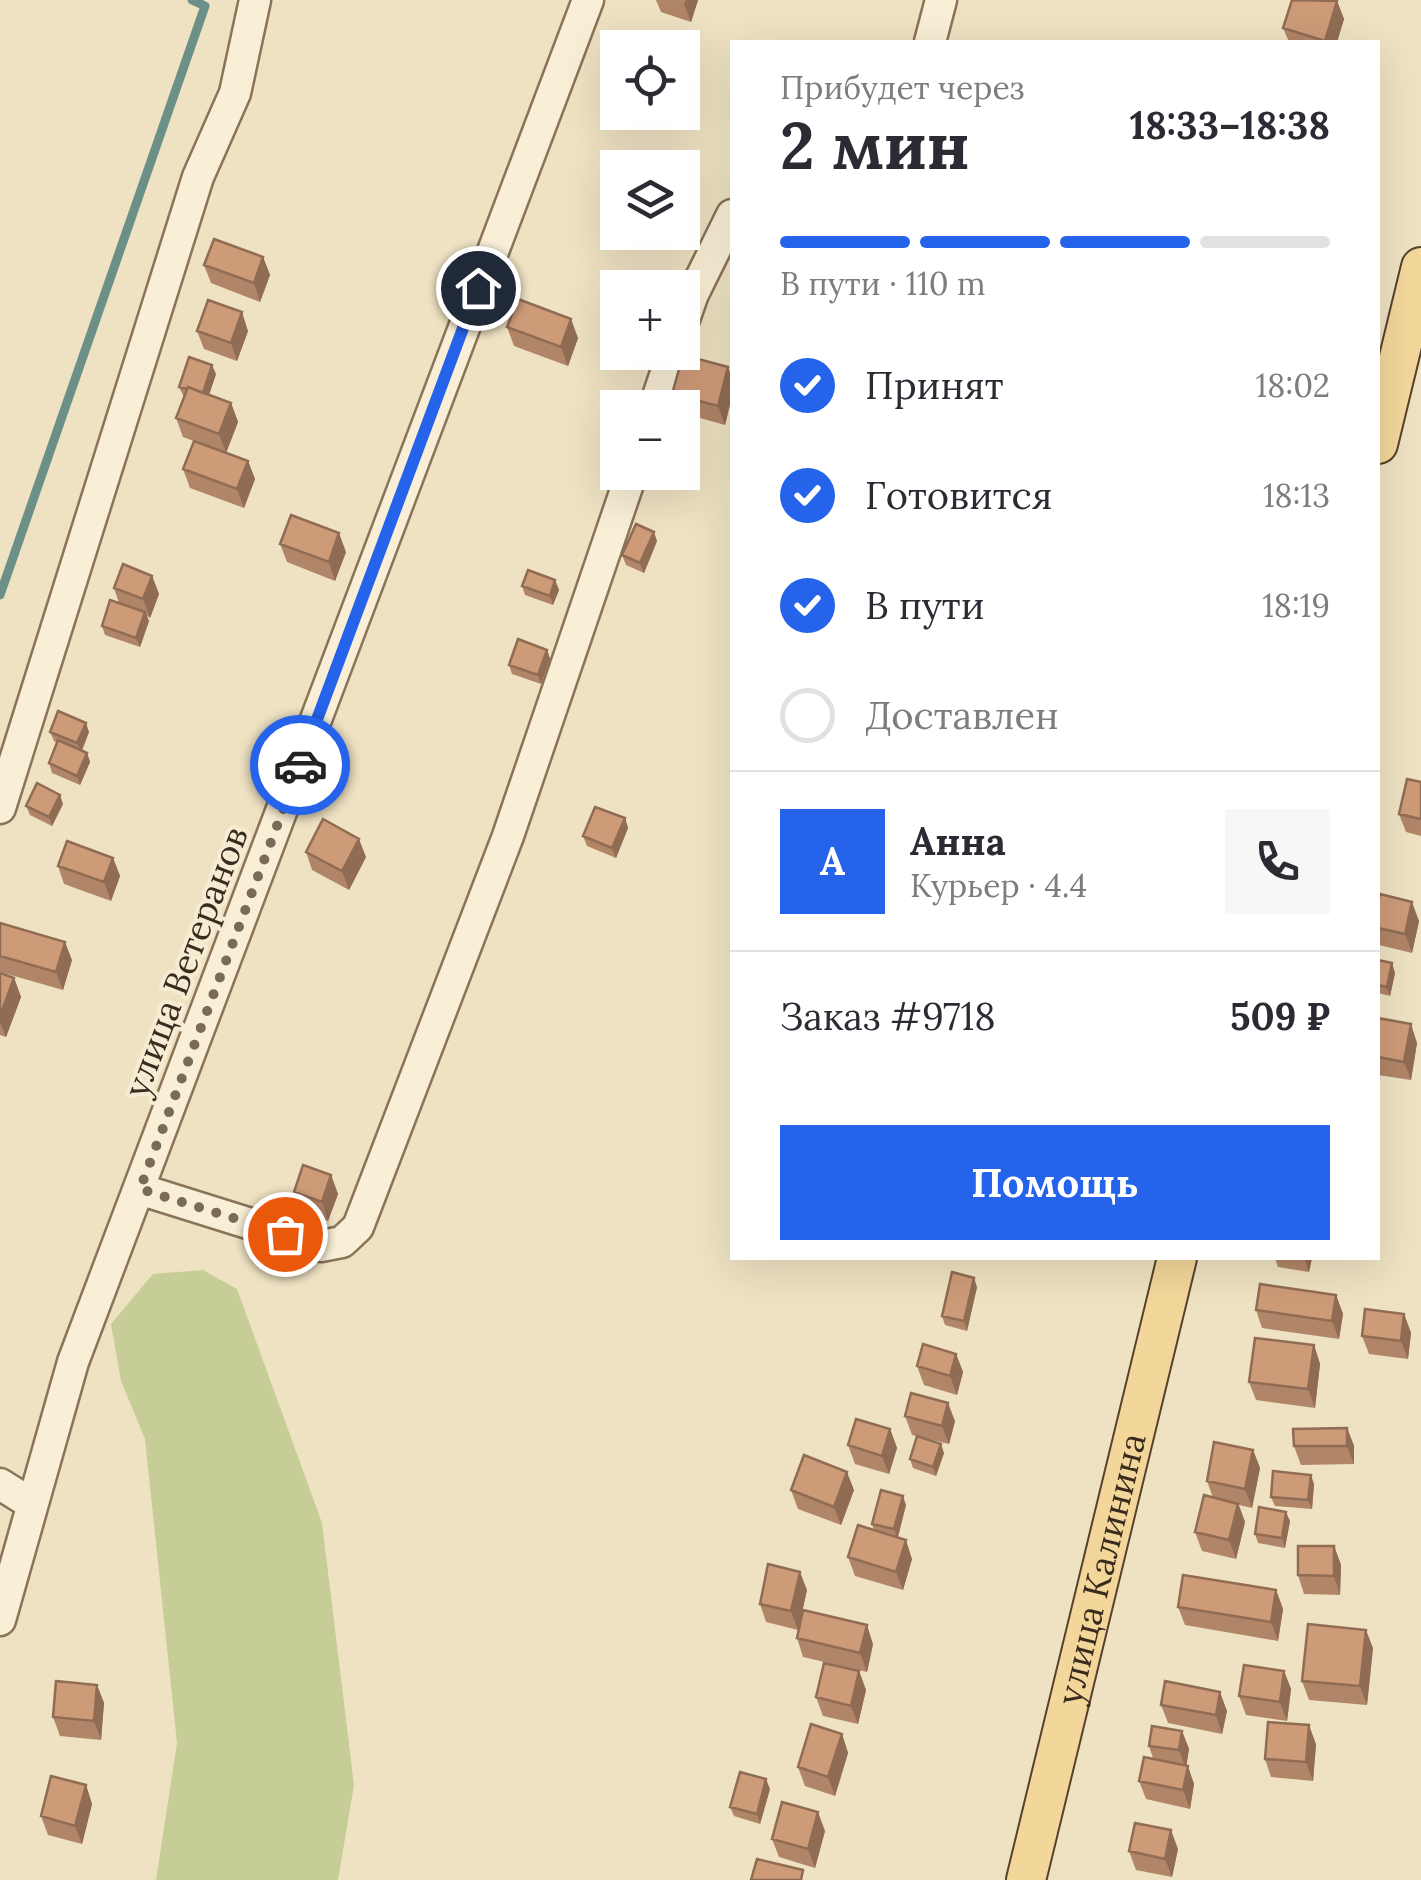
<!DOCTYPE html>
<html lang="ru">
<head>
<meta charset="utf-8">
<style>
  :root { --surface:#fff; --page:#f7f7f7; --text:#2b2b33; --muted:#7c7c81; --line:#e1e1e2; --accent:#2563eb }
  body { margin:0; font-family:Lora,serif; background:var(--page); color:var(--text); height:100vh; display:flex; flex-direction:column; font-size:38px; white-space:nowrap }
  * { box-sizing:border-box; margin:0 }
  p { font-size:32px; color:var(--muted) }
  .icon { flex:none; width:55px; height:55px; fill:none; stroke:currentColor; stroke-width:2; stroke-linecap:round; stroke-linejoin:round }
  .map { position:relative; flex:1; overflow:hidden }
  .details { position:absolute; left:730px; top:40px; width:650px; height:1220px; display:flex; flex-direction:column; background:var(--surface); border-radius:0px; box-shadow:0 10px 40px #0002 }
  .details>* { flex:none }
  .buttons { position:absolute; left:600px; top:30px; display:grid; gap:20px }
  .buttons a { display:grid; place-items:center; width:100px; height:100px; border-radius:0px; background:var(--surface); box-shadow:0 10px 40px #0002; font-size:50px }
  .pin { position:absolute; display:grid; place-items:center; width:85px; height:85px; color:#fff; margin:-42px; border:5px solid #fff; border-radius:50%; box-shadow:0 2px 10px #0007 }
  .courier { position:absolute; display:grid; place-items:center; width:100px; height:100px; margin:-50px; border:8px solid #2563eb; border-radius:50%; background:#fff; color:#222; box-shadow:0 2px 12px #0007 }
  .overview em { font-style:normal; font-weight:700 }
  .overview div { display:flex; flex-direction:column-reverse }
  .overview { display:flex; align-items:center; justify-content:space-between; height:170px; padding:0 50px }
  h1 { font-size:65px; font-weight:700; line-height:75px }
  .bar { display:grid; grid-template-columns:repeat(4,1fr); gap:15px 10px; align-content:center; height:120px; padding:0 50px }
  .bar i { height:12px; border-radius:8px; background:var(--line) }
  .bar .on { background:var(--accent) }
  .bar p { grid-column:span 4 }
  .line { display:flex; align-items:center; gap:25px; padding:0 50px; border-top:2px solid var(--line) }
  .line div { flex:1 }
  .round { display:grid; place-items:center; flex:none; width:105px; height:105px; border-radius:0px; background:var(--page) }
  ol { padding:0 50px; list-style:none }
  li { display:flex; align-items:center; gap:30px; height:110px }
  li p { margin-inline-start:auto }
  li .icon { padding:10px; border-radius:50%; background:var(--accent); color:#fff; stroke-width:4 }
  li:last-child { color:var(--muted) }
  li i { width:55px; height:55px; border:5px solid var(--line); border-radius:50% }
  .button { display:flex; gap:20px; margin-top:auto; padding:20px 50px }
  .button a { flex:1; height:115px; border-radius:0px; background:var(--accent); color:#fff; font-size:40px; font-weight:700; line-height:115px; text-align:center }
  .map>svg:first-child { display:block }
  .green { fill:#c7cd96 }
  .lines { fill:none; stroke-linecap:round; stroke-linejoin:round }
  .stream { stroke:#6c9087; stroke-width:9 }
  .minor-casing { stroke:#897359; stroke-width:35 }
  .major-casing { stroke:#57412e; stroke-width:42 }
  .minor { stroke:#f9efd6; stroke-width:30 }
  .major { stroke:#f3d79a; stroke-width:38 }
  .wall { fill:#b18567 }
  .shaded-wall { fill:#906c54 }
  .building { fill:#ce9b78; stroke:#906c54; stroke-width:2.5 }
  .done { stroke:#796b58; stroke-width:10; stroke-dasharray:0 18 }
  .route { stroke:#2563eb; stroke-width:12 }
  .labels { text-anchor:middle; stroke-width:8; stroke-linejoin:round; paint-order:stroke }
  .street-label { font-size:35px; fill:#392b1e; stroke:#f6ecd3 }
</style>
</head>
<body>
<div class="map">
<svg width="1421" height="1880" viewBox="0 0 1421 1880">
  <rect width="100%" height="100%" fill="#efe2c3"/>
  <path class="green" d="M 203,1270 L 237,1289 L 322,1523 L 354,1785 L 338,1880 L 156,1880 L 177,1743 L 145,1439 L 121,1381 L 111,1324 L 153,1274 Z"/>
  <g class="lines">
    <path class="stream" d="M 0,595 L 205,6 L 192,0"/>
    <g class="minor-casing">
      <path id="minor" d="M 930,42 L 941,0
        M 682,325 L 693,294 L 732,215
        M 654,408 L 673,352
        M 0,808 L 198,177 L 235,93 L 255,0
        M 139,1189 L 321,1246 L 342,1242 L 358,1227 L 508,836 L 632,472
        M 0,1484 L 32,1504
        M 0,1620 L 73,1362 L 588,0"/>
    </g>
    <g class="major-casing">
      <g id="major">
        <path d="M 1378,444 L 1421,267"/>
        <path id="s1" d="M 1026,1880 L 1177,1258"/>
      </g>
    </g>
    <use href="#minor" class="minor"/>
    <use href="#major" class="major"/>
  </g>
  <path class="wall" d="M 656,0 L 698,0 L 691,22 L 661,12 Z
    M 1337,1 L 1344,19 L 1337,42 L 1289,42 L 1283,28 Z
    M 631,112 L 660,112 L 657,122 Z
    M 263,257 L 270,275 L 260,302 L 211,283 L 204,265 Z
    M 507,327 L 578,338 L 568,366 L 514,346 Z
    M 197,331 L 248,331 L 237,361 L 204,349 Z
    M 728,367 L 732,378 L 732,396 L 725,425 L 682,413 L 682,408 L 677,408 L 672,394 Z
    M 216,374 L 209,395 L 231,403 L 238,422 L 226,453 L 183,437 L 176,418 L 184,397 L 179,387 Z
    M 248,461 L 255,479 L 244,508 L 190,488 L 183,469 Z
    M 657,541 L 644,573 L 626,565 L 622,555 Z
    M 280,544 L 346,552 L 335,581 L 287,562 Z
    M 152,576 L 159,594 L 150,618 L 147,616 L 149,621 L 140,647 L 105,635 L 102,626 L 119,603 L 114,588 Z
    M 555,580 L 559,590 L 553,605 L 525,595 L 522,586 Z
    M 547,650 L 550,659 L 541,684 L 512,674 L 509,665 Z
    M 50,732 L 89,732 L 82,751 L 87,753 L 90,762 L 80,785 L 52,773 L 49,763 L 57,743 L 54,741 Z
    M 1421,782 L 1421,836 L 1406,832 L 1399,814 Z
    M 63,804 L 52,826 L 30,815 L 26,806 Z
    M 625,818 L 628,828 L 616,858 L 587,846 L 583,836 Z
    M 306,852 L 366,857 L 349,890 L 312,870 Z
    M 113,858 L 120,876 L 111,901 L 64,884 L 58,866 Z
    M 1378,903 L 1419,921 L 1412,953 L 1379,945 L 1378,941 Z
    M 0,923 L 72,960 L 63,990 L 0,972 Z
    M 1378,960 L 1395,973 L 1390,996 L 1378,993 Z
    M 0,973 L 14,978 L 21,997 L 6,1037 L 0,1035 Z
    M 1378,1018 L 1417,1043 L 1411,1080 L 1378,1075 Z
    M 331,1175 L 338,1194 L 328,1221 L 300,1210 L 294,1192 Z
    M 1275,1258 L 1312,1258 L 1309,1272 L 1278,1267 Z
    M 977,1287 L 967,1331 L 945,1325 L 942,1316 Z
    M 1336,1295 L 1343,1314 L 1339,1339 L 1262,1328 L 1256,1310 Z
    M 1404,1314 L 1411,1333 L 1408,1359 L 1369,1354 L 1362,1336 Z
    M 1314,1345 L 1320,1364 L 1315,1408 L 1256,1400 L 1249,1382 Z
    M 956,1354 L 963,1372 L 957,1395 L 924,1385 L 917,1366 Z
    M 905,1416 L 955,1421 L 949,1444 L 912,1435 Z
    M 1347,1428 L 1354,1446 L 1354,1464 L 1301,1465 L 1294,1446 Z
    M 890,1429 L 897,1448 L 889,1474 L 855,1464 L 848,1445 Z
    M 1253,1450 L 1260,1468 L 1252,1508 L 1239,1505 L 1245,1522 L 1236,1559 L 1202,1551 L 1195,1532 L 1213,1498 L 1207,1481 Z
    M 944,1453 L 936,1476 L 913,1468 L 910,1459 Z
    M 1314,1484 L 1312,1509 L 1275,1506 L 1271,1497 Z
    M 791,1490 L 854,1490 L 841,1525 L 798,1509 Z
    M 906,1505 L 898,1538 L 912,1559 L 903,1590 L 855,1576 L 848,1557 L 874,1530 L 872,1524 Z
    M 1290,1521 L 1285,1548 L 1258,1543 L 1255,1534 Z
    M 1334,1546 L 1341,1565 L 1340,1595 L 1304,1594 L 1298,1575 Z
    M 807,1590 L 798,1630 L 766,1622 L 760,1604 Z
    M 1276,1590 L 1283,1609 L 1278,1641 L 1185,1625 L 1178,1607 Z
    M 797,1638 L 873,1644 L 867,1672 L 803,1657 Z
    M 1373,1648 L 1367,1705 L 1309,1700 L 1302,1681 Z
    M 859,1671 L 866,1690 L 858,1724 L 823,1716 L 816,1697 Z
    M 1284,1671 L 1291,1689 L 1287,1721 L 1246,1715 L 1239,1696 Z
    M 97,1685 L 104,1703 L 101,1740 L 60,1736 L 53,1717 Z
    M 1161,1705 L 1227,1711 L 1222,1734 L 1168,1723 Z
    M 1182,1731 L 1189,1749 L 1186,1766 L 1194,1784 L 1190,1809 L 1146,1799 L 1139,1781 L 1153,1758 L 1149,1746 Z
    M 842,1734 L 848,1753 L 835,1796 L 805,1786 L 798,1767 Z
    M 1316,1744 L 1313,1781 L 1271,1777 L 1265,1759 Z
    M 86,1785 L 92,1804 L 82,1844 L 48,1835 L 41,1816 Z
    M 770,1789 L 760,1824 L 734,1816 L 730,1807 Z
    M 825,1831 L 815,1868 L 779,1857 L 772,1839 Z
    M 1178,1849 L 1172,1877 L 1136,1870 L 1129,1851 Z"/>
  <path class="shaded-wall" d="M 686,0 L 698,0 L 691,22 L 684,4 Z
    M 1337,1 L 1344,19 L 1337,42 L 1325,42 Z
    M 263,257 L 270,275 L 260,302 L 254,283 Z
    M 242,312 L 248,331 L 237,361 L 231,343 Z
    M 571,319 L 578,338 L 568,366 L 561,347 Z
    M 212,365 L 216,374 L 206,404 L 203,394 Z
    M 728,367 L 732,378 L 732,396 L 725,425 L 718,406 Z
    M 231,403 L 238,422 L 226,453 L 219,434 Z
    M 248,461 L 255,479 L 244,508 L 237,489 Z
    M 654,532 L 657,541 L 644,573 L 640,563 Z
    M 339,533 L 346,552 L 335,581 L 329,562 Z
    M 152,576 L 159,594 L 150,618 L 143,599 Z
    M 555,580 L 559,590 L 553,605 L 550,596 Z
    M 145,612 L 149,621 L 140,647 L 136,638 Z
    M 547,650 L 550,659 L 541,684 L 538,675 Z
    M 86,723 L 89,732 L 81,752 L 77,743 Z
    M 87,753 L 90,762 L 80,785 L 77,776 Z
    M 60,795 L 63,804 L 52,826 L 49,817 Z
    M 625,818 L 628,828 L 616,858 L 612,848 Z
    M 359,839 L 366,857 L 349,890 L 342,871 Z
    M 113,858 L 120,876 L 111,901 L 104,882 Z
    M 1412,902 L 1419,921 L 1412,953 L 1405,934 Z
    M 65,942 L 72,960 L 63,990 L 56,972 Z
    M 1392,963 L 1395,973 L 1390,996 L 1387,987 Z
    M 14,978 L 21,997 L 6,1037 L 0,1022 L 0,1016 Z
    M 1411,1024 L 1417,1043 L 1411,1080 L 1404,1062 Z
    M 331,1175 L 338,1194 L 328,1221 L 322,1202 Z
    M 1304,1258 L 1312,1258 L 1309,1272 Z
    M 974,1278 L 977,1287 L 967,1331 L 964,1321 Z
    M 1336,1295 L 1343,1314 L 1339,1339 L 1332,1321 Z
    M 1404,1314 L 1411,1333 L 1408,1359 L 1401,1341 Z
    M 1314,1345 L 1320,1364 L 1315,1408 L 1308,1389 Z
    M 956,1354 L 963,1372 L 957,1395 L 950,1376 Z
    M 948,1403 L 955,1421 L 949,1444 L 942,1426 Z
    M 1347,1428 L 1354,1446 L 1354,1464 L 1347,1446 Z
    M 890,1429 L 897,1448 L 889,1474 L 882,1456 Z
    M 941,1444 L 944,1453 L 936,1476 L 933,1467 Z
    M 1253,1450 L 1260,1468 L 1252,1508 L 1245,1489 Z
    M 847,1472 L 854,1490 L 841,1525 L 834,1507 Z
    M 1311,1475 L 1314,1484 L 1312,1509 L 1308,1500 Z
    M 903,1496 L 906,1505 L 897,1539 L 894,1529 Z
    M 1238,1504 L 1245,1522 L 1236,1559 L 1229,1540 Z
    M 1286,1512 L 1290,1521 L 1285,1548 L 1282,1538 Z
    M 906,1540 L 912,1559 L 903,1590 L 896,1572 Z
    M 1334,1546 L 1341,1565 L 1340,1595 L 1334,1576 Z
    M 800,1572 L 807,1590 L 798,1630 L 791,1611 Z
    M 1276,1590 L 1283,1609 L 1278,1641 L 1271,1622 Z
    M 867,1625 L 873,1644 L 867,1672 L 860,1653 Z
    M 1366,1630 L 1373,1648 L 1367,1705 L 1360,1686 Z
    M 859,1671 L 866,1690 L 858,1724 L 851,1706 Z
    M 1284,1671 L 1291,1689 L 1287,1721 L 1280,1702 Z
    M 97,1685 L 104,1703 L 101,1740 L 94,1721 Z
    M 1220,1692 L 1227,1711 L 1222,1734 L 1216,1715 Z
    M 1309,1725 L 1316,1744 L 1313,1781 L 1306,1762 Z
    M 1182,1731 L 1189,1749 L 1186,1769 L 1179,1750 Z
    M 842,1734 L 848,1753 L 835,1796 L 828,1777 Z
    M 1188,1766 L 1194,1784 L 1190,1809 L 1183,1790 Z
    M 766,1779 L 770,1789 L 760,1824 L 757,1814 Z
    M 86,1785 L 92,1804 L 82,1844 L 75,1826 Z
    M 818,1812 L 825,1831 L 815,1868 L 808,1849 Z
    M 1171,1830 L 1178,1849 L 1172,1877 L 1165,1859 Z"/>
  <path class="building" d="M 1292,0 L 1337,1 L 1325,41 L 1283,28 Z
    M 214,239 L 263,257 L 254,283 L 204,265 Z
    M 518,299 L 571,319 L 561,347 L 507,327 Z
    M 208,300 L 242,312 L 231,343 L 197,331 Z
    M 683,355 L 728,367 L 718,406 L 672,394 Z
    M 189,357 L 212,365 L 203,393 L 188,387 L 187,389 L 179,387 Z
    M 188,387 L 231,403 L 219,434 L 176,418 Z
    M 194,441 L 248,461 L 237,489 L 183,469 Z
    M 291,515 L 339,533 L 329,562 L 280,544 Z
    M 636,524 L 654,532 L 640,563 L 622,555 Z
    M 123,564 L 152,576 L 143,599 L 114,588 Z
    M 528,570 L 555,580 L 550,596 L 522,586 Z
    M 110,600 L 145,612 L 136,638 L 102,626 Z
    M 518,639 L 547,650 L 538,675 L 509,665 Z
    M 58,711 L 86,723 L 77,743 L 50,732 Z
    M 58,740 L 87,753 L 77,776 L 49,763 Z
    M 1407,779 L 1421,782 L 1421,819 L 1399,814 Z
    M 37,783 L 60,795 L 49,817 L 26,806 Z
    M 595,807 L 625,818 L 612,848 L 583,836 Z
    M 323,819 L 359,839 L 342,871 L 306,852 Z
    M 67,841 L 113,858 L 104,882 L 58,866 Z
    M 1380,894 L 1412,902 L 1405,934 L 1378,928 L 1378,903 Z
    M 0,923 L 65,942 L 56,972 L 0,956 Z
    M 1378,960 L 1392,963 L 1387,987 L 1378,985 Z
    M 0,973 L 14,978 L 0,1016 Z
    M 1378,1018 L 1411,1024 L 1404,1062 L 1378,1057 Z
    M 303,1165 L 331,1175 L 322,1202 L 294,1192 Z
    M 952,1272 L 974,1278 L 964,1321 L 942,1316 Z
    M 1260,1284 L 1336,1295 L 1332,1321 L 1256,1310 Z
    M 1365,1309 L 1404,1314 L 1401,1341 L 1362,1336 Z
    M 1255,1338 L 1314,1345 L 1308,1389 L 1249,1382 Z
    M 923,1344 L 956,1354 L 950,1376 L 917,1366 Z
    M 911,1393 L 948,1403 L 942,1426 L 905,1416 Z
    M 856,1419 L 890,1429 L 882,1456 L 848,1445 Z
    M 1347,1428 L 1347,1446 L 1294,1446 L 1293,1429 Z
    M 917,1436 L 941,1444 L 933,1467 L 910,1459 Z
    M 1214,1442 L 1253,1450 L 1245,1489 L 1207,1481 Z
    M 804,1455 L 847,1472 L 834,1507 L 791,1490 Z
    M 1273,1471 L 1311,1475 L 1308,1500 L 1271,1497 Z
    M 881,1490 L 903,1496 L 894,1529 L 872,1524 Z
    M 1204,1495 L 1238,1504 L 1229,1540 L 1195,1532 Z
    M 1259,1507 L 1286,1512 L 1282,1538 L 1255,1534 Z
    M 858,1525 L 906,1540 L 896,1572 L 848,1557 Z
    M 1298,1546 L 1334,1546 L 1334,1576 L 1298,1575 Z
    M 768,1564 L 800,1572 L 791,1611 L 760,1604 Z
    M 1183,1575 L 1276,1590 L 1271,1622 L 1178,1607 Z
    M 803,1610 L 867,1625 L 860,1653 L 797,1638 Z
    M 1308,1624 L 1366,1630 L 1360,1686 L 1302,1681 Z
    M 824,1663 L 859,1671 L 851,1706 L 816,1697 Z
    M 1244,1665 L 1284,1671 L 1280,1702 L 1239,1696 Z
    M 56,1681 L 97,1685 L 94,1721 L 53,1717 Z
    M 1165,1681 L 1220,1692 L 1216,1715 L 1161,1705 Z
    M 1268,1722 L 1309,1725 L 1306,1762 L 1265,1759 Z
    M 811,1724 L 842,1734 L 828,1777 L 798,1767 Z
    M 1152,1726 L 1182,1731 L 1179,1750 L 1149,1746 Z
    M 1144,1757 L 1188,1766 L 1183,1790 L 1139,1781 Z
    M 740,1772 L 766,1779 L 757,1814 L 730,1807 Z
    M 51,1776 L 86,1785 L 75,1826 L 41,1816 Z
    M 782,1802 L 818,1812 L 808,1849 L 772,1839 Z
    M 1135,1823 L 1171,1830 L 1165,1859 L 1129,1851 Z
    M 757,1859 L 803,1870 L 801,1880 L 751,1880 Z"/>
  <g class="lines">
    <path class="done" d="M 285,1234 L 140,1189 L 300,765"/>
    <path class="route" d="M 300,765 L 478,288"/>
  </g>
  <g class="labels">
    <g class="street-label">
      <text transform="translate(186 962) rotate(-69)" y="12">улица Ветеранов</text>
      <text dy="12" stroke="none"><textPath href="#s1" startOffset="320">улица Калинина</textPath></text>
    </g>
  </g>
</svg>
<div class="buttons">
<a><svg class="icon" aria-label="locate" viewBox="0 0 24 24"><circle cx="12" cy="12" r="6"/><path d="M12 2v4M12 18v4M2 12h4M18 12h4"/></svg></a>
<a><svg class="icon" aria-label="layers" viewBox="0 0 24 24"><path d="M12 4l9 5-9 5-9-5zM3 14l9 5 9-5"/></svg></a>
<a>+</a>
<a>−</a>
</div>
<div class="pin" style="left:285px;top:1234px;background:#ea580c"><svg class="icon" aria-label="bag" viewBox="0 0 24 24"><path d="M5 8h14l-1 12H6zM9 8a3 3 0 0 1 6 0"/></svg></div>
<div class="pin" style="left:478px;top:288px;background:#1f2937"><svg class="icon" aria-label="home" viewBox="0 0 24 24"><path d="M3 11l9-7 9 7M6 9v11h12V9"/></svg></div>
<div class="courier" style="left:300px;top:765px"><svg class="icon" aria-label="car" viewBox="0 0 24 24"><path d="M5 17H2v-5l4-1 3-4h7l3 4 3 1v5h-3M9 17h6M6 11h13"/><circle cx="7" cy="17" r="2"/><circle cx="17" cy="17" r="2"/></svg></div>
<section class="details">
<div class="overview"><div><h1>2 мин</h1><p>Прибудет через</p></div><em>18:33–18:38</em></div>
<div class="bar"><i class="on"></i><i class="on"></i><i class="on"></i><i></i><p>В пути · 110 m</p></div>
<ol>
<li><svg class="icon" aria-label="check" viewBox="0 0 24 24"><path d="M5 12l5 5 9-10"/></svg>Принят<p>18:02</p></li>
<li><svg class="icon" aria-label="check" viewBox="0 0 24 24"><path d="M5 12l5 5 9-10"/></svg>Готовится<p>18:13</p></li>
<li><svg class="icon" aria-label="check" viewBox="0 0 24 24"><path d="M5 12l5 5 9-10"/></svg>В пути<p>18:19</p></li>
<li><i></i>Доставлен</li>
</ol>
<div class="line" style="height:180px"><b class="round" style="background:var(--accent);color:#fff">А</b><div><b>Анна</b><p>Курьер · 4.4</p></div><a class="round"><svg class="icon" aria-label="phone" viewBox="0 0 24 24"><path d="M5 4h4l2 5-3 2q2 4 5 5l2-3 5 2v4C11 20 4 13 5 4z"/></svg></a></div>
<div class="line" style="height:130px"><div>Заказ #9718</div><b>509 ₽</b></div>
<div class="button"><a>Помощь</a></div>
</section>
</div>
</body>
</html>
